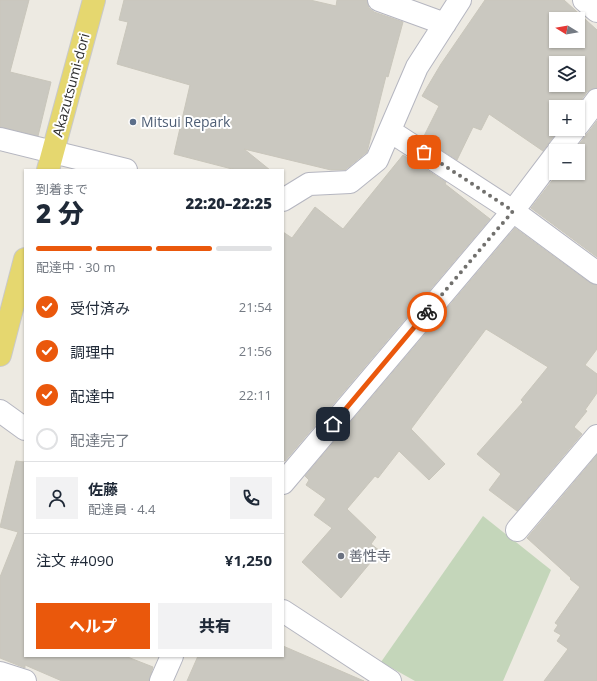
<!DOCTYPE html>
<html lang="ja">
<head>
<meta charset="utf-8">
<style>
  :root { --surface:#fff; --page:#f2f2f3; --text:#1f2937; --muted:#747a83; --line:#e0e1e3; --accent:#ea580c }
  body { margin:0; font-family:"Open Sans","Noto Sans JP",sans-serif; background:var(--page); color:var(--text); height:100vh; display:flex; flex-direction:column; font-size:15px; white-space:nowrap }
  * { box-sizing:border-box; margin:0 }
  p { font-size:13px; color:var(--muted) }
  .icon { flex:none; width:22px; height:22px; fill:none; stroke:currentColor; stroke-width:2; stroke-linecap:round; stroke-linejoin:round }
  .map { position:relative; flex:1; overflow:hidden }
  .details { position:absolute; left:24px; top:169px; width:260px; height:488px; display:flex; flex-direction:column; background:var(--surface); border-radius:0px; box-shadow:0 1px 3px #0004 }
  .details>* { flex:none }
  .needle { width:26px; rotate:281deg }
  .buttons { position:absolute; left:549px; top:12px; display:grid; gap:8px }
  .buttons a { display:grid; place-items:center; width:36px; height:36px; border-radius:0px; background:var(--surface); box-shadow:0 1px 3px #0004; font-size:20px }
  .pin { position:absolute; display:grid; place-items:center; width:34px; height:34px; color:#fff; margin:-17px; border-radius:8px; box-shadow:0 2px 6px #0006 }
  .courier { position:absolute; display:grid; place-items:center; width:40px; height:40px; margin:-20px; border:3px solid #ea580c; border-radius:50%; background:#fff; color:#222; box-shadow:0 1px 5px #0007 }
  .head em { font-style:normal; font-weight:800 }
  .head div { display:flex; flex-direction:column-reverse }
  .head { display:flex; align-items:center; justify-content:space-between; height:68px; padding:0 12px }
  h1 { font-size:26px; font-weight:800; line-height:30px }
  .bar { display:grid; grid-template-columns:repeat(4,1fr); gap:6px 4px; align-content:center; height:48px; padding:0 12px }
  .bar i { height:5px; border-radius:3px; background:var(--line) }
  .bar .on { background:var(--accent) }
  .bar p { grid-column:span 4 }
  .line { display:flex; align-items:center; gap:10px; padding:0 12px; border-top:1px solid var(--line) }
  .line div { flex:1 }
  .round { display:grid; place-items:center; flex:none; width:42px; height:42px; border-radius:0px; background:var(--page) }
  ol { padding:0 12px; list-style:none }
  li { display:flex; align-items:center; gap:12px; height:44px }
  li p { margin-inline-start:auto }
  li .icon { padding:4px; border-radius:50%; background:var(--accent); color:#fff; stroke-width:4 }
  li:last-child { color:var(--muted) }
  li i { width:22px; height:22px; border:2px solid var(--line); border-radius:50% }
  .primary-button { display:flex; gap:8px; margin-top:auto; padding:8px 12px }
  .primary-button a { flex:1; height:46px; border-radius:0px; background:var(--accent); color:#fff; font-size:16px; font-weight:800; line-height:46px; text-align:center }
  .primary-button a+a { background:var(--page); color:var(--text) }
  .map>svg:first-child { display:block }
  .cemetery { fill:#c4d6ba }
  .building { fill:#cac8c0; stroke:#c9c6bb; fill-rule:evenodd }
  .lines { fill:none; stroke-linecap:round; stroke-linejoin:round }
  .minor-casing { stroke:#b5b6c0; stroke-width:24 }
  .major-casing { stroke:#c9c9c9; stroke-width:24 }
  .minor { stroke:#fff; stroke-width:22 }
  .major { stroke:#e5d76f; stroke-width:22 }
  .done { stroke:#71706d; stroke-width:4; stroke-dasharray:0 7.2 }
  .route { stroke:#ea580c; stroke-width:5 }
  .service-dot { fill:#5c6f8a; stroke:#fff; stroke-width:1.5 }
  .worship-dot { fill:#6b7280; stroke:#fff; stroke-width:1.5 }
  .labels { text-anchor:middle; stroke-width:4; stroke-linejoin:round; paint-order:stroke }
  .street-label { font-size:14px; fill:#2e2e2e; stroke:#fff }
  .service-label { font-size:14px; fill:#4e5e75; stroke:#fff; text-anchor:start }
  .worship-label { font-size:14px; fill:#5b616d; stroke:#fff; text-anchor:start }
</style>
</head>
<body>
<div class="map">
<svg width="597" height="681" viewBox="0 0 597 681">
  <rect width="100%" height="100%" fill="#edeae2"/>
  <path class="cemetery" d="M 483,516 L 551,570 L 503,681 L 415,681 L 381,662 Z"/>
  <path class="building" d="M 0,0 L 29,0 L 10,72 L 51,82 L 38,136 L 0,127 Z
    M 124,0 L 310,0 L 336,6 L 337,0 L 367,0 L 369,8 L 374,12 L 403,22 L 388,77 L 386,76 L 367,152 L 345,170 L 331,170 L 244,149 L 270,170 L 236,170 L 174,154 L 190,85 L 117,64 L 128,22 L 119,20 Z
    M 485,0 L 564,0 L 597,30 L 597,88 L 587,92 L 576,107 L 556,107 L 556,129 L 559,129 L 543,151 L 489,114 L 481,130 L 473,127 L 457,160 L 423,138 L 439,106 L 422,96 L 441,64 ZM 556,19 L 578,19 L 578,41 L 556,41 ZM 556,63 L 578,63 L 578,85 L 556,85 Z
    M 597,121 L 597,257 L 531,208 L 558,173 L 578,173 L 578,151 L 574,151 Z
    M 403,155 L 446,182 L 445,184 L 490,219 L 285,461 L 283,459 L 283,232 L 292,238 L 315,207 L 343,229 Z
    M 515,228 L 590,283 L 597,285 L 597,349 L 585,365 L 597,374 L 597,393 L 585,410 L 587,411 L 574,427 L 582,434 L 517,511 L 489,490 L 501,474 L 477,454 L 523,402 L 521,400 L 548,367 L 486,329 L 411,429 L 445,464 L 429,480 L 399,451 L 378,478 L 375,476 L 347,509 L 376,537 L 371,544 L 380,551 L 341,598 L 302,562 L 332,528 L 314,515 L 326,499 L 306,485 L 309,480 L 305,476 Z
    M 597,455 L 597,681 L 544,681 L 568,649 L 557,641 L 561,635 L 554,631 L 558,625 L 555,623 L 580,587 L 570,579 L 571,578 L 527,538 Z
    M 16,461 L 25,462 L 25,656 L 125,656 L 153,667 L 149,681 L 62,681 L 25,665 L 25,668 L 0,658 L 0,577 L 18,532 L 0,527 Z
    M 283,646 L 364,681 L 187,681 L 198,656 L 283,656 Z"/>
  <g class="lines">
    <g class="minor-casing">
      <path id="minor" d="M 379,0 L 445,24
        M 584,0 L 597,11
        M 578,125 L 597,100
        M 390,131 L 513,211 L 597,273
        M 0,139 L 126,170
        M 558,151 L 575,129
        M 283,200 L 309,184 L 350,182 L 377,160 L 417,67 L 460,0
        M 0,411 L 25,429
        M 283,483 L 513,211 L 556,154
        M 517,530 L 597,436
        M 283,611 L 390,681
        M 0,673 L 25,681
        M 161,681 L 172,656"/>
    </g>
    <g class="major-casing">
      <path id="major" d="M 48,170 L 94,0
        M 0,355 L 25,259"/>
    </g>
    <use href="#minor" class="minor"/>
    <use href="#major" class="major"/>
  </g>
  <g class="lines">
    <path class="done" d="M 424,152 L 513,211 L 427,312"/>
    <path class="route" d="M 333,424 L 427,312"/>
  </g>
  <circle class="service-dot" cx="133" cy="122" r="4"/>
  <circle class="worship-dot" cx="341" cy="556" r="4"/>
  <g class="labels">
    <g class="street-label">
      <text transform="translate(71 85) rotate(-75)" y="5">Akazutsumi-dori</text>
    </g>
    <g class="service-label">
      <text x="141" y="127">Mitsui Repark</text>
    </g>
    <g class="worship-label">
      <text x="349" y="561">善性寺</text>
    </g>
  </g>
</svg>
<div class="buttons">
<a><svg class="needle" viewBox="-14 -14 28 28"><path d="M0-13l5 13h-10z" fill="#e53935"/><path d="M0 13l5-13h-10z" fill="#747a83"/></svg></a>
<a><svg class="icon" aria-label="layers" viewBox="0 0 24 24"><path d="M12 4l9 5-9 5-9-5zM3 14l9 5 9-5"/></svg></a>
<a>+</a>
<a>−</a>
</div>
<div class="pin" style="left:424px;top:152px;background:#ea580c"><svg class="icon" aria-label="bag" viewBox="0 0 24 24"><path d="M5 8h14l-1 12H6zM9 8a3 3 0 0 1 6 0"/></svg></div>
<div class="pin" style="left:333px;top:424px;background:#1f2937"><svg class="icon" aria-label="home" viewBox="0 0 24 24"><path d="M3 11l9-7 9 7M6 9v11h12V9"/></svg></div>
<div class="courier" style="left:427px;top:312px"><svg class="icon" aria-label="bike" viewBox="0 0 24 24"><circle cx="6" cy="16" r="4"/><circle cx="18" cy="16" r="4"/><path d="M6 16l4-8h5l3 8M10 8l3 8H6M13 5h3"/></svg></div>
<section class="details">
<div class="head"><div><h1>2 分</h1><p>到着まで</p></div><em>22:20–22:25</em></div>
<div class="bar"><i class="on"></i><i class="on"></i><i class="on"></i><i></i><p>配達中 · 30 m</p></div>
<ol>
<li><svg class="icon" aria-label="check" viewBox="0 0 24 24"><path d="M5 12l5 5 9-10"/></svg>受付済み<p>21:54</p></li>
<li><svg class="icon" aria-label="check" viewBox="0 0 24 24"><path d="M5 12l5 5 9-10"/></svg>調理中<p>21:56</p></li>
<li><svg class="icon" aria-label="check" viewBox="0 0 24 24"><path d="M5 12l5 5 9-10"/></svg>配達中<p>22:11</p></li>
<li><i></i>配達完了</li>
</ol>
<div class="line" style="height:72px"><a class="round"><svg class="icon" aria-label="person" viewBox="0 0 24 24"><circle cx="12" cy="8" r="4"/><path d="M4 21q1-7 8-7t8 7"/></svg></a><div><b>佐藤</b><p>配達員 · 4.4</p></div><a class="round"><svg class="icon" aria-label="phone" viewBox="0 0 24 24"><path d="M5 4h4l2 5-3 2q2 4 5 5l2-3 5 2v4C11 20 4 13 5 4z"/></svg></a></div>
<div class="line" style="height:52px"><div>注文 #4090</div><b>¥1,250</b></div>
<div class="primary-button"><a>ヘルプ</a><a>共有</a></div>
</section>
</div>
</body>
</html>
